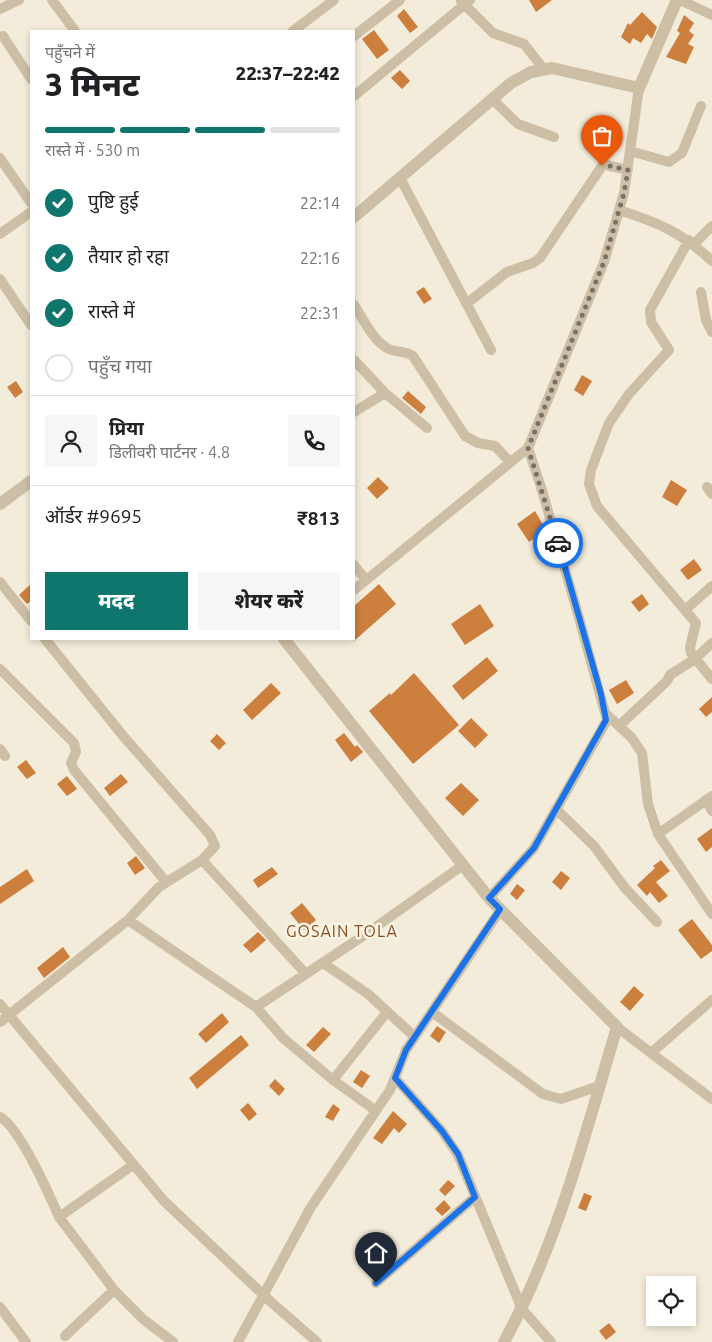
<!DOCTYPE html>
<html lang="hi">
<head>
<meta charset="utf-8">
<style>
  :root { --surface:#fff; --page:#f6f6f6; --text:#202124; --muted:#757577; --line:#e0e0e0; --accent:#0f766e }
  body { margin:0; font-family:Ubuntu,"Noto Sans Devanagari",sans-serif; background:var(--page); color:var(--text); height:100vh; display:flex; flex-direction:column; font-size:19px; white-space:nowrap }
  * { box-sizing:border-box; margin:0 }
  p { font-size:16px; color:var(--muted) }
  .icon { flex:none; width:28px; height:28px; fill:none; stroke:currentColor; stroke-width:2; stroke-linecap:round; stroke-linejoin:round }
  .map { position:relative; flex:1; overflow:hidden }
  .side { position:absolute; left:30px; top:30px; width:325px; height:610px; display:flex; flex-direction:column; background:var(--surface); border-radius:0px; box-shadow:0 2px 8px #0003 }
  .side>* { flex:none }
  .fabs { position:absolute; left:646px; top:1276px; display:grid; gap:10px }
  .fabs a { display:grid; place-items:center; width:50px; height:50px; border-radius:0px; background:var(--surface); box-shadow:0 2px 8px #0003; font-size:25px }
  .pin { position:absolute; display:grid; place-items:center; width:42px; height:42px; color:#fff; margin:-51px -21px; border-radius:50% 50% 50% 0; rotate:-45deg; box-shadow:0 0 5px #0007 }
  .pin .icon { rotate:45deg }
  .courier { position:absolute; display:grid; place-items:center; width:50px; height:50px; margin:-25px; border:4px solid #1a73e8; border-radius:50%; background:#fff; color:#222; box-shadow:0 1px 6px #0007 }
  .headline em { font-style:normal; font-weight:800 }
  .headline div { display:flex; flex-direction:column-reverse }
  .headline { display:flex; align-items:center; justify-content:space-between; height:85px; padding:0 15px }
  h1 { font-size:32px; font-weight:800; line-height:38px }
  .bar { display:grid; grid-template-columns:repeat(4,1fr); gap:8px 5px; align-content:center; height:60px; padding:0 15px }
  .bar i { height:6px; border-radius:4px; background:var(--line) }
  .bar .active { background:var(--accent) }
  .bar p { grid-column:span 4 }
  .line { display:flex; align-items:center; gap:12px; padding:0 15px; border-top:1px solid var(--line) }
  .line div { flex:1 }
  .round { display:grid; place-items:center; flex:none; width:52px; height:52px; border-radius:0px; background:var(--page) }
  ol { padding:0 15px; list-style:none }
  li { display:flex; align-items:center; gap:15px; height:55px }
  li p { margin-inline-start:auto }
  li .icon { padding:5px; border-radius:50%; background:var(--accent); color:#fff; stroke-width:4 }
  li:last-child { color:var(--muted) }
  li i { width:28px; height:28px; border:2px solid var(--line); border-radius:50% }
  .primary-button { display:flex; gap:10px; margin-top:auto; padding:10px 15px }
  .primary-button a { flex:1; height:58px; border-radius:0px; background:var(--accent); color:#fff; font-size:20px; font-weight:800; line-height:58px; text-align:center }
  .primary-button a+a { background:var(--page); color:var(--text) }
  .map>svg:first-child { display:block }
  .building { fill:#cd7f3e }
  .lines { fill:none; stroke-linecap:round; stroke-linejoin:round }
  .minor { stroke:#ccbfa5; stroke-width:10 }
  .tertiary { stroke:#ccbfa5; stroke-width:12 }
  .done { stroke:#797166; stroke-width:5; stroke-dasharray:0 9 }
  .route { stroke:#1a73e8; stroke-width:6 }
  .labels { text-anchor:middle; stroke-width:5; stroke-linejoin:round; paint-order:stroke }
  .quarter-label { font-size:16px; letter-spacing:1px; fill:#8b4d1b; stroke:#faf5e6 }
</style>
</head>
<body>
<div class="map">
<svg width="712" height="1342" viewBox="0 0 712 1342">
  <rect width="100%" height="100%" fill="#f3ecda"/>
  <path class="building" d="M 529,0 L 552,0 L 536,12 Z
    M 404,9 L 418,27 L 410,33 L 397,16 Z
    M 642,12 L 657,27 L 652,39 L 647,34 L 641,43 L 633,38 L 630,44 L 621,37 L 628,23 L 630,25 Z
    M 684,15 L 694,23 L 689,31 L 694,35 L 688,44 L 694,47 L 686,64 L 666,57 L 680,33 L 677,31 Z
    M 374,30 L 389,50 L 377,59 L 362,39 Z
    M 400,70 L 410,81 L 402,89 L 391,78 Z
    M 424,287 L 432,299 L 424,304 L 416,292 Z
    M 582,375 L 592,381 L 583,396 L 574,390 Z
    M 16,381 L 23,392 L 15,398 L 7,387 Z
    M 408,391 L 426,407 L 421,414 L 402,398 Z
    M 378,477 L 389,488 L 377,499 L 367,488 Z
    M 671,480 L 687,490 L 677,506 L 662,497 Z
    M 535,511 L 546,530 L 529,542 L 517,524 Z
    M 694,559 L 702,570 L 688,580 L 680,570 Z
    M 31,584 L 31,601 L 27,604 L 19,595 Z
    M 379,584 L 396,604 L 354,641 L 354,606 Z
    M 642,594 L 649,604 L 639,612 L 631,602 Z
    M 480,604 L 494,626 L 465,645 L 451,624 Z
    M 487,657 L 498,671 L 463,700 L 452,686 Z
    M 414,673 L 459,725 L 413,764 L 369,711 L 390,693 L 391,695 Z
    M 626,680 L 634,693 L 617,704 L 609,690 Z
    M 271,683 L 281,693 L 252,720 L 243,710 Z
    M 712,697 L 712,712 L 706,717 L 699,709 Z
    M 471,718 L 488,735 L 475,748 L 458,731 Z
    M 344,733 L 355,747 L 357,745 L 363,752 L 351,762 L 335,740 Z
    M 217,734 L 226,743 L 219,750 L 210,741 Z
    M 26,760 L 36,773 L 27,779 L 17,767 Z
    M 121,774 L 128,782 L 110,796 L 104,788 Z
    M 67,776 L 77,789 L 67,796 L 57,784 Z
    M 461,783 L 479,800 L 463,816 L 445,798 Z
    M 712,828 L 712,847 L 706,852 L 697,839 Z
    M 136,856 L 145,868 L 135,875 L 127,863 Z
    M 661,860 L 670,871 L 656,882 L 668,896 L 659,903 L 650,892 L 647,896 L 637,885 L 655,868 L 653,866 Z
    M 272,867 L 278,874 L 258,888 L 253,880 Z
    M 27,869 L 34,881 L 0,904 L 0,887 Z
    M 561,871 L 570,878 L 561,890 L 552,882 Z
    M 517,884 L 525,890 L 517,900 L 510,894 Z
    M 302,903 L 316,920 L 304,930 L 290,913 Z
    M 692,919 L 712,945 L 712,951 L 701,959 L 678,930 Z
    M 258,932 L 266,940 L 251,953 L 243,945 Z
    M 63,947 L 70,957 L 44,978 L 37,968 Z
    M 634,986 L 644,995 L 630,1011 L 620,1002 Z
    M 222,1013 L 229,1022 L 206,1043 L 198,1034 Z
    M 437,1026 L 446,1032 L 439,1043 L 430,1036 Z
    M 323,1027 L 331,1034 L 314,1052 L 306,1045 Z
    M 241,1035 L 249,1045 L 197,1089 L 189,1078 Z
    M 361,1070 L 370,1076 L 362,1088 L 353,1082 Z
    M 275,1079 L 285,1089 L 279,1096 L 269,1086 Z
    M 248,1103 L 257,1114 L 249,1121 L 240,1110 Z
    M 333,1104 L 340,1109 L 333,1121 L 325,1117 Z
    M 393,1111 L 407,1124 L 399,1133 L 394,1128 L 382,1144 L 373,1138 Z
    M 448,1180 L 455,1186 L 445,1196 L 439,1190 Z
    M 584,1193 L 592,1196 L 586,1211 L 578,1208 Z
    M 444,1200 L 451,1208 L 442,1216 L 435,1209 Z
    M 609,1323 L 616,1332 L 606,1340 L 599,1331 Z"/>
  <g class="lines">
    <path class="minor" d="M 52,0 L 75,31
      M 680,0 L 712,15
      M 461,1 L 493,33 L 524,44 L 543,68
      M 0,9 L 19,0
      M 293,31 L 334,0
      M 3,36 L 31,79
      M 354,36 L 400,0
      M 354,96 L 470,0
      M 492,99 L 518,124 L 554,137
      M 630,151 L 669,162 L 682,153 L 701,106
      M 0,158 L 31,203
      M 400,178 L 491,350
      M 619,210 C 659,223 681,232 712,261
      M 0,234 L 31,212
      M 689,240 L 650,310 L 651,322 L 669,350 L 629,394 L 609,423 L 591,470 L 589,484 L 597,506 L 696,623 L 690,647 L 691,653 L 712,679
      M 694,244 L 712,226
      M 0,279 L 31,325
      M 701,292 L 706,320 L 712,332
      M 466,304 L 507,272 L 533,263 L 540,258 L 602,166 L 606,165 L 628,170
      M 354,305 C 363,319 373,340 387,348 C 396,353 404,350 413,356 L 465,436 L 478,443 L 495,446 L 510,462
      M 354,360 L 385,393 L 427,428
      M 354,412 L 385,393
      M 707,487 L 712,494
      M 354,565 L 366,580
      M 0,582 L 31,621
      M 354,590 L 528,448
      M 686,609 L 712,586
      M 45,639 L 124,737 L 210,835 L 215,846 L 202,860
      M 0,669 L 74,743 L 76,752 L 71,763 L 74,770 L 166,882
      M 606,714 L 631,737 L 642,753 L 648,804 L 658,834
      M 620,725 L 667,681 L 670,675 L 695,659 L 712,643
      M 0,749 L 5,756
      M 712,796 L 658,834 L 712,914
      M 706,800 L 712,811
      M 556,809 L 594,846 L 625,888 L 657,922
      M 489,898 L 534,848 L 607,720 L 576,607 L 541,487 L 528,448 L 604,262 L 624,193 L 639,88
      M 128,920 L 159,887 L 202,860 L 306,974
      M 323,963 L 368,994 L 415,1037
      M 0,1004 L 164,1201 L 271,1302 L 317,1342
      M 256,1007 L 366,934 L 463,865
      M 432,1012 L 543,1094 L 561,1099 L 599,1086
      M 0,1022 L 128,920 L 256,1007 L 283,1038 L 333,1080 L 375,1110
      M 617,1027 L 651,1053 L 712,1000
      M 651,1053 L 712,1099
      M 395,1078 L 442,1131 L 458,1155 L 522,1309 L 551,1342
      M 333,1080 L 387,1012
      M 0,1117 C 20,1128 49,1194 59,1217 L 133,1165
      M 59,1217 L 114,1290 L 143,1319 L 173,1342
      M 376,1283 L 475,1197
      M 0,1307 L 26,1342
      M 65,1336 L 114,1290
      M 238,1342 L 311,1207 L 390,1090 L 406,1050 L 501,909"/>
    <path class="tertiary" d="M 354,217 L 511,83 L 531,72 L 552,68 L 639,88 L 677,0
      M 0,504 L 31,481
      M 284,639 L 489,898 L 617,1027 C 585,1134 558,1243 504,1342"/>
  </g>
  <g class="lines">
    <path class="done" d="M 558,543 L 528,448 L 604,262 L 624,193 L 628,170 L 606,165 L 602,166"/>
    <path class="route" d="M 376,1283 L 475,1197 L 458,1154 L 442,1131 L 395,1078 L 406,1050 L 500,909 L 489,898 L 534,848 L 606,720 L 601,694 L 558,543"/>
  </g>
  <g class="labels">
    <g class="quarter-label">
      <text x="342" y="937">GOSAIN TOLA</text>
    </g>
  </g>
</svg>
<div class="fabs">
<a><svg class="icon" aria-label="locate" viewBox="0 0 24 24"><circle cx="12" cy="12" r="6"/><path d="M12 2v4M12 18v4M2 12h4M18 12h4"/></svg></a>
</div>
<div class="pin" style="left:602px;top:166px;background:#ea580c"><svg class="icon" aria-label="bag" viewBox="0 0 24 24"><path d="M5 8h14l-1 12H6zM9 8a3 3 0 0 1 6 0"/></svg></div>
<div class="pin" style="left:376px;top:1283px;background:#1f2937"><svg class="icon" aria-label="home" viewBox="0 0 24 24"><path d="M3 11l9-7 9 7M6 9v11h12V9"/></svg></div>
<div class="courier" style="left:558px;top:543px"><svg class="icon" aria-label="car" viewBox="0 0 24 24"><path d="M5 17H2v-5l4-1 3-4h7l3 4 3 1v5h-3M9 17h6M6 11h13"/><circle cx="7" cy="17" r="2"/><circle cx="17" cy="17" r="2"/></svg></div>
<section class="side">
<div class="headline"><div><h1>3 मिनट</h1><p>पहुँचने में</p></div><em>22:37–22:42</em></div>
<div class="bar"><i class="active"></i><i class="active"></i><i class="active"></i><i></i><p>रास्ते में · 530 m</p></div>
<ol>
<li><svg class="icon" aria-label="check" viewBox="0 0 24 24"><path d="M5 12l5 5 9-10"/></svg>पुष्टि हुई<p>22:14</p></li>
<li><svg class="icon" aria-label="check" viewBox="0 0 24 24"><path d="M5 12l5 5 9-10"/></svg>तैयार हो रहा<p>22:16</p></li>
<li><svg class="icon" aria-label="check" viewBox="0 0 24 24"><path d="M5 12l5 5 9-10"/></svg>रास्ते में<p>22:31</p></li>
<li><i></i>पहुँच गया</li>
</ol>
<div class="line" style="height:90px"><a class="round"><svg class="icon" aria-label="person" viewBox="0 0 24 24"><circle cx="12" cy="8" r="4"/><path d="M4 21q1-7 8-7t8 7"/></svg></a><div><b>प्रिया</b><p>डिलीवरी पार्टनर · 4.8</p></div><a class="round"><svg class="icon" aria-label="phone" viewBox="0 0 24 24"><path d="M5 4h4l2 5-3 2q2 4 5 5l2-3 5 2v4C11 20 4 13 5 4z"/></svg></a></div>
<div class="line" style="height:65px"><div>ऑर्डर #9695</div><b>₹813</b></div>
<div class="primary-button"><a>मदद</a><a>शेयर करें</a></div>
</section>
</div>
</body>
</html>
